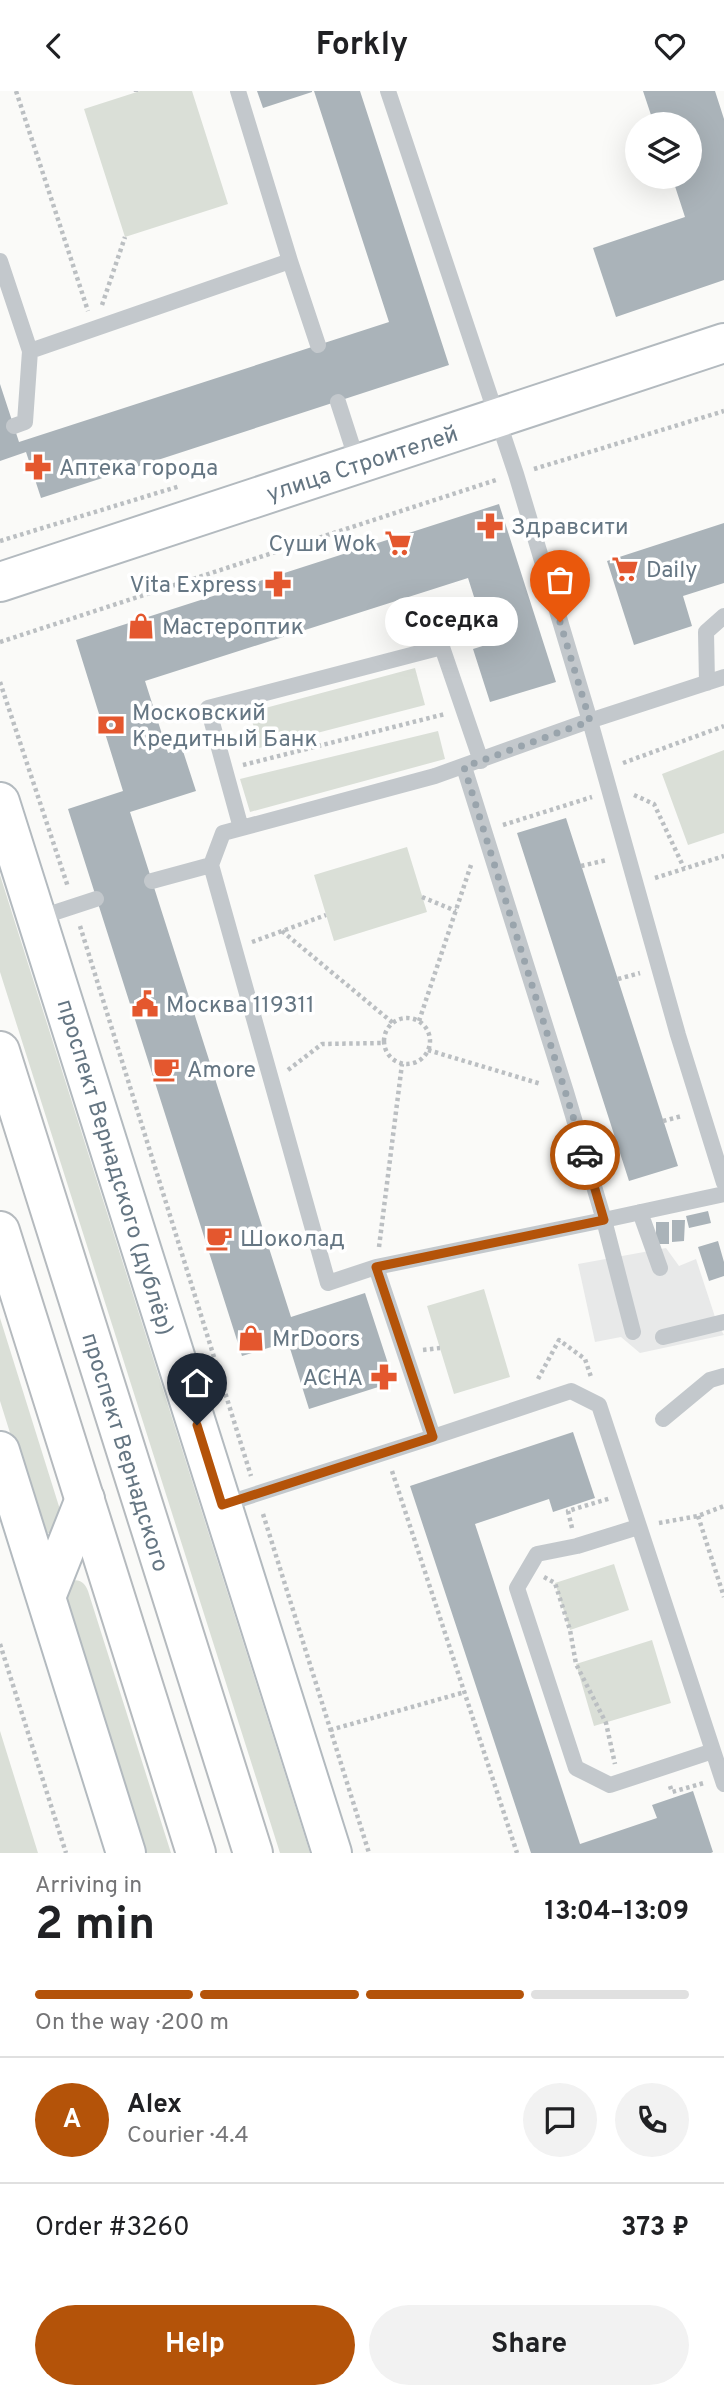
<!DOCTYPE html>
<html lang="en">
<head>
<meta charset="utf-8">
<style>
  :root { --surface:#fff; --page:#f2f2f2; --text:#202124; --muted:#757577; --line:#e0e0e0; --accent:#b45309 }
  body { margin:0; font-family:Overpass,sans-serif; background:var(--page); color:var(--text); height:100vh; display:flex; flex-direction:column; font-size:26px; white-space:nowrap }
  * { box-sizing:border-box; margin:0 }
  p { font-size:23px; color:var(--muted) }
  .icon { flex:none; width:38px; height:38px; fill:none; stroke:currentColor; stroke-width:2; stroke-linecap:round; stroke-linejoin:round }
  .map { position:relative; height:1762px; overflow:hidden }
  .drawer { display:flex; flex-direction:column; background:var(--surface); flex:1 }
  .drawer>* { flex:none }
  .tools { position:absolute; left:625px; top:21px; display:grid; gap:14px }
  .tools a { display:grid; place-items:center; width:77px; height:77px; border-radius:50%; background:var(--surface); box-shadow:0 7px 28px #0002; font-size:35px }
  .pin { position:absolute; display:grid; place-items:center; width:60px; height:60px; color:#fff; margin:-72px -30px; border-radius:50% 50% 50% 0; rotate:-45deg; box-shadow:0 0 7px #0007 }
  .pin .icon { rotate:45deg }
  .courier { position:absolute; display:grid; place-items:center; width:70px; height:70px; margin:-35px; border:5px solid #b45309; border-radius:50%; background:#fff; color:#222; box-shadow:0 2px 9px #0007 }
  .bubble { position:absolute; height:49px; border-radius:24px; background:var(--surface); box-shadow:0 7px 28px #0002; font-size:23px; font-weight:700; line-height:49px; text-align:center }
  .summary em { font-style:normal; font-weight:700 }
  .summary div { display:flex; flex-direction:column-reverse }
  .summary { display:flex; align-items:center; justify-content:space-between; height:119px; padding:0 35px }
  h1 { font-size:46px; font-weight:700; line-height:52px }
  .bar { display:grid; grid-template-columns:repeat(4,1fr); gap:10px 7px; align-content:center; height:84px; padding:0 35px }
  .bar i { height:9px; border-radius:5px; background:var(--line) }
  .bar .selected { background:var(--accent) }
  .bar p { grid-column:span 4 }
  .line { display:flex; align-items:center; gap:18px; padding:0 35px; border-top:2px solid var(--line) }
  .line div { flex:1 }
  .round { display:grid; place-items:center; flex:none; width:74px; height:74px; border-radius:37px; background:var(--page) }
  .cta { display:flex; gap:14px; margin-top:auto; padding:14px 35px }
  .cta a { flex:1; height:80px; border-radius:42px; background:var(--accent); color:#fff; font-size:28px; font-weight:700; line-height:80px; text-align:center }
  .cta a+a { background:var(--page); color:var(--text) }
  header { display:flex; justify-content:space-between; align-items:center; height:91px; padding:0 35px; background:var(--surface); font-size:32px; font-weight:700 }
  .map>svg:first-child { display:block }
  .built { fill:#e8e9e9 }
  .green { fill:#dadfd7 }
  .building { fill:#aab3b9 }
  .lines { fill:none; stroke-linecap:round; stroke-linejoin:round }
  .secondary-casing { stroke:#b3babf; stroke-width:42 }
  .primary-casing { stroke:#b5babe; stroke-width:42 }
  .path { stroke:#bbbfc2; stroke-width:4.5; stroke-dasharray:3.5 3.5; stroke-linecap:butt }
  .lane { stroke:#c3c8cc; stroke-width:16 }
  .secondary { stroke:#fff; stroke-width:38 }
  .primary { stroke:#fff; stroke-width:38 }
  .done { stroke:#99a4ac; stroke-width:7; stroke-dasharray:0 12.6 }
  .route { stroke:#b45309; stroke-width:9 }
  .labels { text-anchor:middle; stroke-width:7; stroke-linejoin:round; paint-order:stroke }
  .street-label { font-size:23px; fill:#657683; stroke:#fff }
  .poi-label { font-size:23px; fill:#657683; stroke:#fff; text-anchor:start }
</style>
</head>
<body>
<header><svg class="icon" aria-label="back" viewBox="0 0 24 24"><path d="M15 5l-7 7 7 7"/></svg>Forkly<svg class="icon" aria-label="heart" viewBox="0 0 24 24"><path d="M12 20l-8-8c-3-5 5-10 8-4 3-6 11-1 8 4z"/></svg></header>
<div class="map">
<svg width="724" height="1762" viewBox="0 0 724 1762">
  <rect width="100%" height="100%" fill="#fafaf8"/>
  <path class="built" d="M 666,1157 L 679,1175 L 696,1168 L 717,1232 L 724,1244 L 640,1262 L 621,1246 L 595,1251 L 578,1173 Z"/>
  <path class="green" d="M 140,0 L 192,0 L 228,113 L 125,146 L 84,18 Z
    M 415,577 L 425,614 L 259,657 L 250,621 Z
    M 438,640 L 445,668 L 250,721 L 240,688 Z
    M 724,659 L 724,742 L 688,754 L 662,683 Z
    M 407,756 L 427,821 L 334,850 L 314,784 Z
    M 0,784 L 310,1762 L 280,1762 L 0,881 Z
    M 484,1198 L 510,1286 L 454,1303 L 427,1215 Z
    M 0,1227 L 62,1425 L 55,1442 L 47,1442 L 39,1434 L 0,1310 Z
    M 614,1473 L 629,1519 L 570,1539 L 555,1492 Z
    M 72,1489 C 81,1489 85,1492 88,1500 L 171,1762 L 145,1762 L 64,1507 Z
    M 652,1549 L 671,1612 L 594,1635 L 576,1573 Z
    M 0,1640 L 38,1762 L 39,1762 L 0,1762 Z"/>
  <path class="building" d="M 257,0 L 312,0 L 312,1 L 263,17 Z
    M 314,0 L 360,0 L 449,274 L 41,407 L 26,361 L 0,370 L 0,293 L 19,351 L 389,231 Z
    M 643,0 L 715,0 L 724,28 L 724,189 L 616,226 L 593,157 L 685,126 L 672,86 L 690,86 L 690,33 L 654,33 Z
    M 499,413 L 556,591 L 490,611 L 473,558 L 489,553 L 468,487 L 145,590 L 168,662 L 182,657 L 196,700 L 130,721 L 291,1226 L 365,1202 L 394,1291 L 309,1318 L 288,1251 L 242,1265 L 68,718 L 123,700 L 76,549 Z
    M 724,432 L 724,492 L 683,505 L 692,535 L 634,554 L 607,470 Z
    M 566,727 L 678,1075 L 629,1090 L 517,742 Z
    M 708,1120 L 711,1132 L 689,1137 L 686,1125 Z
    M 672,1129 L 685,1129 L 684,1150 L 672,1151 Z
    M 656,1131 L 669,1131 L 669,1153 L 656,1153 Z
    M 718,1150 L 724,1171 L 724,1185 L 709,1190 L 698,1156 Z
    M 573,1341 L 595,1407 L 553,1421 L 549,1408 L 475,1433 L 580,1753 L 657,1727 L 652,1714 L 693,1700 L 713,1761 L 711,1762 L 531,1762 L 410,1395 Z"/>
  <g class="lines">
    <g class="secondary-casing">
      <path id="secondary" d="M 0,491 L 724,252
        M 0,711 L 332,1762
        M 0,1360 L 126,1762
        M 46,1506 L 85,1408"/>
    </g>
    <g class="primary-casing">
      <path id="primary" d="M 0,960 L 253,1762
        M 0,1140 L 196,1762"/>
    </g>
    <path class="path" d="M 16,0 L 88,220
      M 136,0 L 136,1
      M 102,214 L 125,146
      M 534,378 L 724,320
      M 0,450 L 180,395
      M 0,551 L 499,388
      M 0,591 L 68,796
      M 623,672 L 724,635
      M 243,674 L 445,623
      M 634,704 L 654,713 L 684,777
      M 503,734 L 592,706
      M 581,775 L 607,769
      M 655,787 L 724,765
      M 422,806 L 456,820
      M 80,835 L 251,1385
      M 282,840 L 393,932
      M 252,851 L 326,824
      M 618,888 L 640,882
      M384 950a23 23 0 1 1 46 0a23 23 0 1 1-46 0Z
      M 419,930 L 472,771
      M 428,959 L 541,993
      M 288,979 L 322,953 L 383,952
      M 663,1030 L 682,1025
      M 379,1156 L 402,973
      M 423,1259 L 440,1257
      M 538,1288 L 559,1249 L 585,1268 L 591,1286
      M 392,1380 L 517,1762
      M 263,1423 L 369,1762
      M 698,1425 L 724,1506
      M 659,1432 L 698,1425 L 724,1415
      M 572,1437 L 568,1420 L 611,1407
      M 544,1486 L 555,1492 L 570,1539 L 576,1573 L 606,1632 L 615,1673
      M 0,1553 L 66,1762
      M 330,1639 L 465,1601
      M 670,1695 L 672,1701 L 704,1692"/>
    <path class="lane" d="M 388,0 L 516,383 L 590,630 L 678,944 L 724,1092
      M 0,170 L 30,260 L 290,170 L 238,0
      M 290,170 L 318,254
      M 338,311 L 358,373
      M 14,335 L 25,331 L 30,260
      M 707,592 L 706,541 L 724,525
      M 464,676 L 566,1001 L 604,1129 L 724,1103
      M 241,737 L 208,617 L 442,556 L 481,670
      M 211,774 L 328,1192 L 376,1176 L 433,1346 L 222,1414
      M 152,790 L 211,774 L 223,742 L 435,685 L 580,633 L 724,586
      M 38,827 L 96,808
      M 640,1121 L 660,1177
      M 376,1176 L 604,1129 L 633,1241
      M 663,1246 L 724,1231
      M 663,1328 L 710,1289 L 724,1285
      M 433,1346 L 571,1300 L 599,1314 L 724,1693
      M 638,1436 L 577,1455 L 537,1463 L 517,1497 L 576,1677 L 610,1694 L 713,1660"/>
    <use href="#secondary" class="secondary"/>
    <use href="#primary" class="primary"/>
  </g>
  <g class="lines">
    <path class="done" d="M 560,531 L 590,630 L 464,676 L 585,1064"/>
    <path class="route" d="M 197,1334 L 222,1414 L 433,1346 L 376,1176 L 604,1129 L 585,1064"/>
  </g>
  <defs>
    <g id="pharmacy-bare" transform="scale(2.1)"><path d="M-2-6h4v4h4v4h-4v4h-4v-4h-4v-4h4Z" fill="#e4572e" stroke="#fff" stroke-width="2.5" paint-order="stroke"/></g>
    <g id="supermarket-bare" transform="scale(2.1)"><path d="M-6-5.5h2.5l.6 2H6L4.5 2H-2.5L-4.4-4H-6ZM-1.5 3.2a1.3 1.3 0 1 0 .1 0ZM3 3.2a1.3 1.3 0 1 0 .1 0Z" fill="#e4572e" stroke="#fff" stroke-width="2.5" paint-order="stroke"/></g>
    <g id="shop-bare" transform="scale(2.1)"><path d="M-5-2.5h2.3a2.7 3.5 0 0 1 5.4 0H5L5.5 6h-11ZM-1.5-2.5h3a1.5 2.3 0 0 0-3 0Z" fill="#e4572e" stroke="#fff" stroke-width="2.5" paint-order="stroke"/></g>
    <g id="bank-bare" transform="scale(2.1)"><path d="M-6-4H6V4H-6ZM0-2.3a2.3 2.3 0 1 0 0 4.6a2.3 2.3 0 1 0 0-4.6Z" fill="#e4572e" stroke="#fff" stroke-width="2.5" paint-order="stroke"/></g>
    <g id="civic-bare" transform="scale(2.1)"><path d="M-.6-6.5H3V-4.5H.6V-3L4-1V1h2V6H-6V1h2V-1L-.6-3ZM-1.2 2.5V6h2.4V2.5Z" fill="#e4572e" stroke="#fff" stroke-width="2.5" paint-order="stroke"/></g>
    <g id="cafe-bare" transform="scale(2.1)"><path d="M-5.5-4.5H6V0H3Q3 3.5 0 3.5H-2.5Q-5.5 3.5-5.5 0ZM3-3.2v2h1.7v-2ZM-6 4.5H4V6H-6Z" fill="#e4572e" stroke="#fff" stroke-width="2.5" paint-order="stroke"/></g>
  </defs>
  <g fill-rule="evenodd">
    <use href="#pharmacy-bare" x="38" y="376"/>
    <use href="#pharmacy-bare" x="490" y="435"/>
    <use href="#supermarket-bare" x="398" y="452"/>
    <use href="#supermarket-bare" x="625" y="478"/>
    <use href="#pharmacy-bare" x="278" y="493"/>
    <use href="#shop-bare" x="141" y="535"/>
    <use href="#bank-bare" x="111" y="634"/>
    <use href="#civic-bare" x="145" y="913"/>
    <use href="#cafe-bare" x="166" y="978"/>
    <use href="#cafe-bare" x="219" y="1147"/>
    <use href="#shop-bare" x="251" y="1247"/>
    <use href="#pharmacy-bare" x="384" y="1286"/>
  </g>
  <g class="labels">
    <g class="street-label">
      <text transform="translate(362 372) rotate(-18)" y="8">улица Строителей</text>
      <text transform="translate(116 1076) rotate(73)" y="8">проспект Вернадского (дублёр)</text>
      <text transform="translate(126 1361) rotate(73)" y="8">проспект Вернадского</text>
    </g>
    <g class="poi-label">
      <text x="59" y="384">Аптека города</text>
      <text x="511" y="443">Здравсити</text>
      <text x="377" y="460" text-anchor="end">Суши Wok</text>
      <text x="646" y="486">Daily</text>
      <text x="257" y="501" text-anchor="end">Vita Express</text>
      <text x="162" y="543">Мастероптик</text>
      <text x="132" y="629">Московский<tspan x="132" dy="26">Кредитный Банк</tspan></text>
      <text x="166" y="921">Москва 119311</text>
      <text x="187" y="986">Amore</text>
      <text x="240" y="1155">Шоколад</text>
      <text x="272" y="1255">MrDoors</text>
      <text x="363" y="1294" text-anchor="end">ACHA</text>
    </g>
  </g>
</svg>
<div class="tools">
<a><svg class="icon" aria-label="layers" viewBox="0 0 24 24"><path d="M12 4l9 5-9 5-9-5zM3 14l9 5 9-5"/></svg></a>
</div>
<div class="pin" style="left:560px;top:531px;background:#ea580c"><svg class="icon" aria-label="bag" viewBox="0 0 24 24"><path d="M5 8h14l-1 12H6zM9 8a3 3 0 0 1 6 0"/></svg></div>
<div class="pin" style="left:197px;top:1334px;background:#1f2937"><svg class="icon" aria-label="home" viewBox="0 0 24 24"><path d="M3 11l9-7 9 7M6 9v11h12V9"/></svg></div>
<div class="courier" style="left:585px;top:1064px"><svg class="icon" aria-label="car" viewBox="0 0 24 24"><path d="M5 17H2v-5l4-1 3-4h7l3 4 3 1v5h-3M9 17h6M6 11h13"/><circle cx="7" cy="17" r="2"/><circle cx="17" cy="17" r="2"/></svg></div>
<div class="bubble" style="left:385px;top:506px;width:133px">Соседка</div>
</div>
<section class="drawer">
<div class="summary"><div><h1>2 min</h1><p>Arriving in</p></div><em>13:04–13:09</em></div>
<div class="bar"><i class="selected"></i><i class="selected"></i><i class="selected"></i><i></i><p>On the way · 200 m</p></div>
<div class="line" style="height:126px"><b class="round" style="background:var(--accent);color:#fff">A</b><div><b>Alex</b><p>Courier · 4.4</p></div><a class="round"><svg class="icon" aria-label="chat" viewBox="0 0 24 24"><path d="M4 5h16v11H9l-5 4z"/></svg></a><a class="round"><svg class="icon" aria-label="phone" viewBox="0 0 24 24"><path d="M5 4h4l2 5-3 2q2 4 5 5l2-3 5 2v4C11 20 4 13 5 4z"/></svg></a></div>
<div class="line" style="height:91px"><div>Order #3260</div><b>373 ₽</b></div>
<div class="cta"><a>Help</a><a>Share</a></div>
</section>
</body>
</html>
